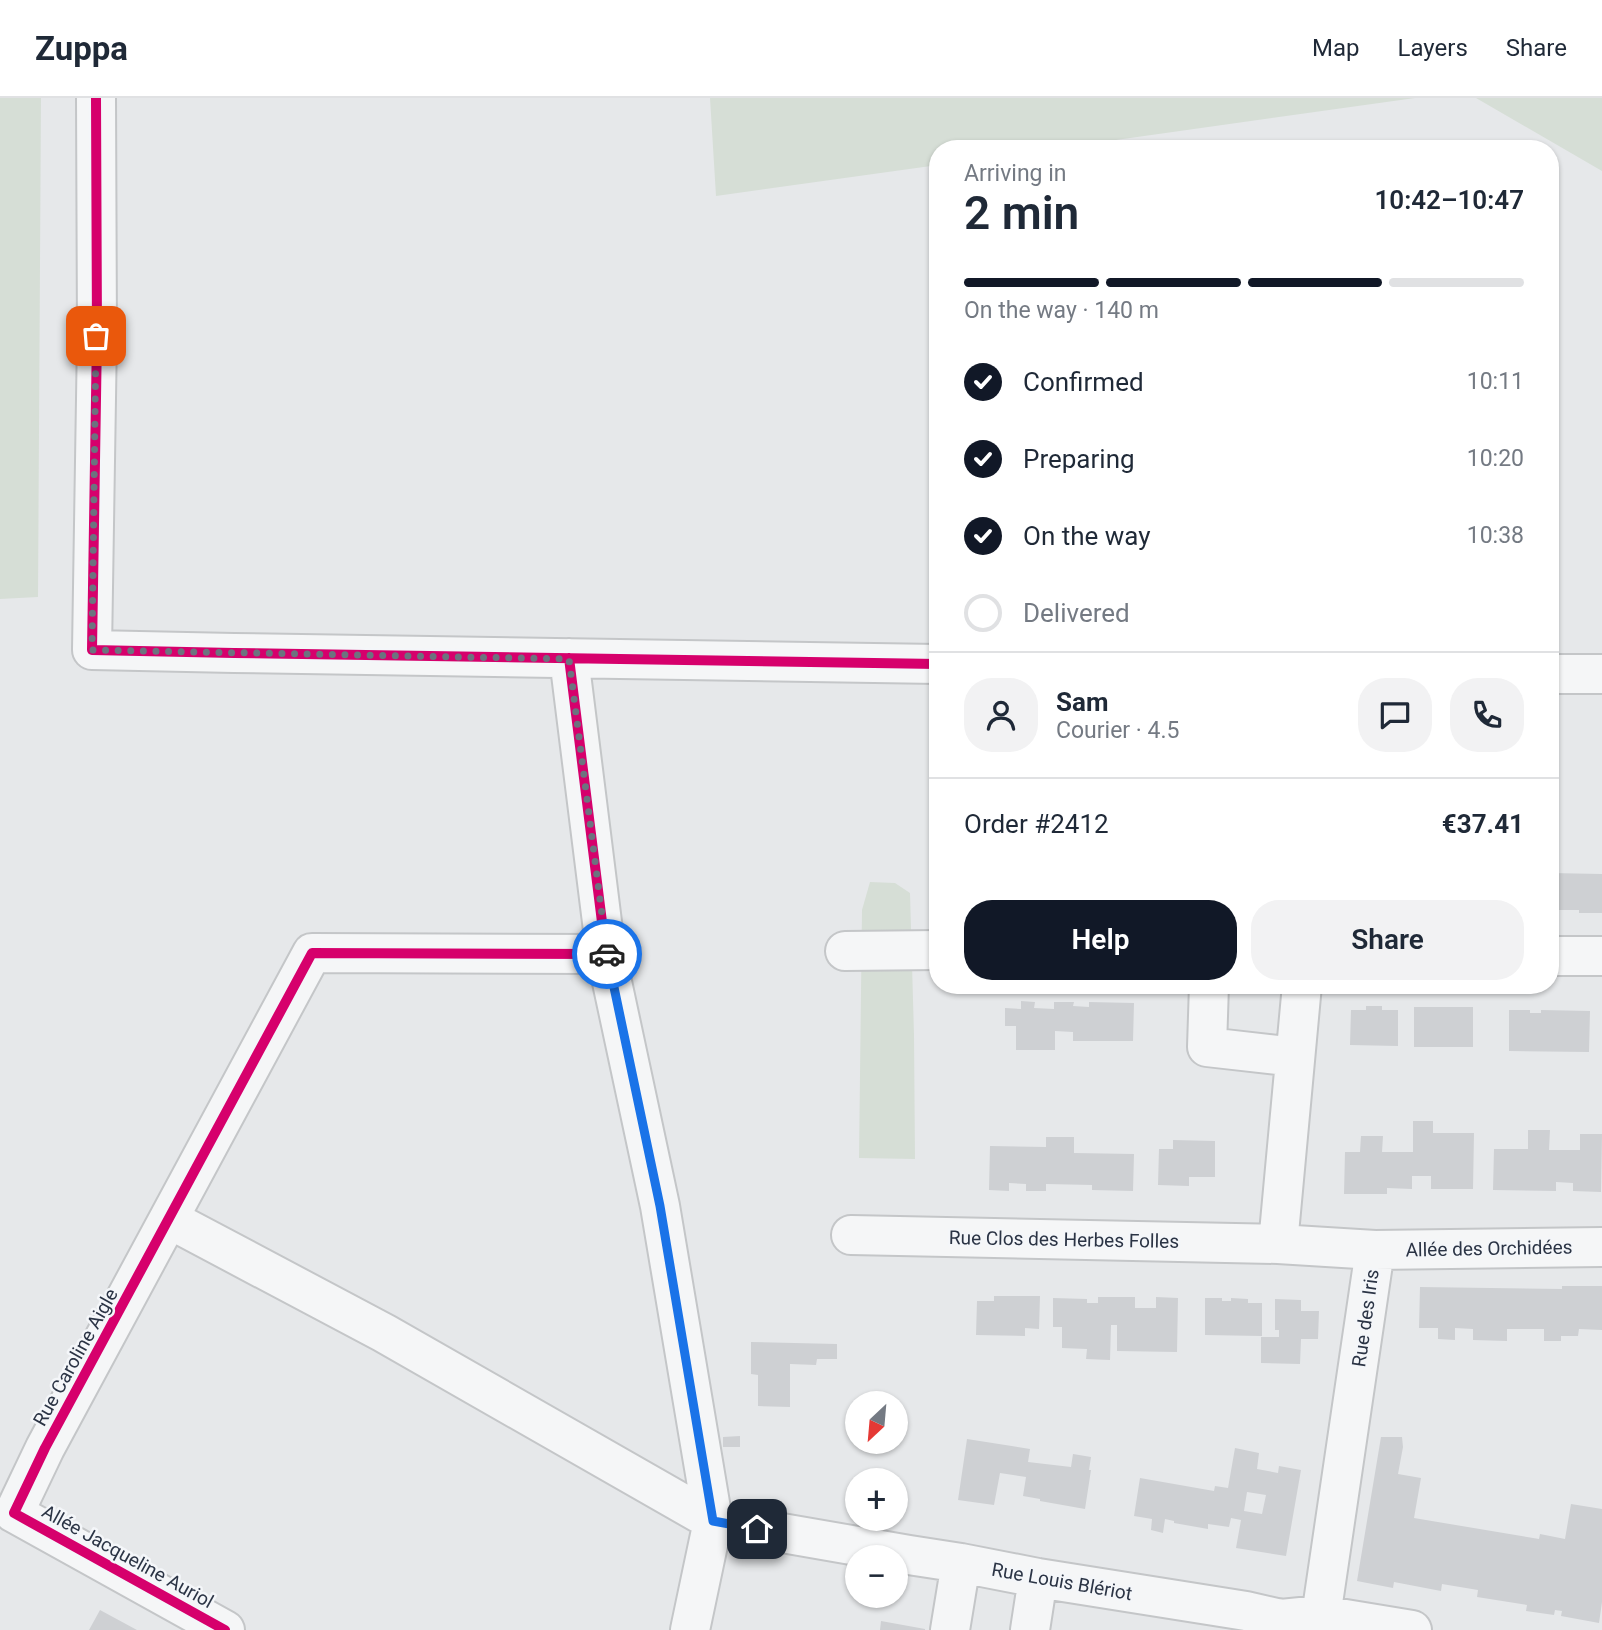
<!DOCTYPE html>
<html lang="en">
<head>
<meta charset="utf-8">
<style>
  :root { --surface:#fff; --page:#f2f2f3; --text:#1f2937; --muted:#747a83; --line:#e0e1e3; --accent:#111827 }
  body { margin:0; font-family:Roboto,sans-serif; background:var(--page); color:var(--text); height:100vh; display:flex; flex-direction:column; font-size:26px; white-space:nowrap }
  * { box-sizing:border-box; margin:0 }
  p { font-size:23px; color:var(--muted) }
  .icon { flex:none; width:38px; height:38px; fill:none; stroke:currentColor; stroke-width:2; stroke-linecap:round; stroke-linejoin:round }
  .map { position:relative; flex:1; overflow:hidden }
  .sheet { position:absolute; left:929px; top:42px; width:630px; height:854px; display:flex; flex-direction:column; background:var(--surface); border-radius:28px; box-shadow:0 2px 5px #0004 }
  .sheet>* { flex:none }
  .needle { width:46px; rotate:206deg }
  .buttons { position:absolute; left:845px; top:1293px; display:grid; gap:14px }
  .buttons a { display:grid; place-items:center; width:63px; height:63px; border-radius:50%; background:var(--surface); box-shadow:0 2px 5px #0004; font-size:35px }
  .pin { position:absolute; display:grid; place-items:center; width:60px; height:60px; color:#fff; margin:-30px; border-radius:14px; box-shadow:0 4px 10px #0006 }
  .courier { position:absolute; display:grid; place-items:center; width:70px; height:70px; margin:-35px; border:5px solid #1a73e8; border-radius:50%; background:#fff; color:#222; box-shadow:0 2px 9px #0007 }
  .headline em { font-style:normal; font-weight:600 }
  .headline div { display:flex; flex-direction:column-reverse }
  .headline { display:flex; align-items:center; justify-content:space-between; height:119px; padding:0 35px }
  h1 { font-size:46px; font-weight:600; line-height:52px }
  .bar { display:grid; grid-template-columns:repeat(4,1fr); gap:10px 7px; align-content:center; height:84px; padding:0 35px }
  .bar i { height:9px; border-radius:5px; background:var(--line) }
  .bar .active { background:var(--accent) }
  .bar p { grid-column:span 4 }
  .line { display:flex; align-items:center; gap:18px; padding:0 35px; border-top:2px solid var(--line) }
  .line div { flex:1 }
  .round { display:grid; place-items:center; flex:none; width:74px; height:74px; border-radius:28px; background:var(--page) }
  ol { padding:0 35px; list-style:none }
  li { display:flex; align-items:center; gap:21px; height:77px }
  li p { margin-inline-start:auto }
  li .icon { padding:7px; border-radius:50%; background:var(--accent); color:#fff; stroke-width:4 }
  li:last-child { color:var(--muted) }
  li i { width:38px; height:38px; border:4px solid var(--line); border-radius:50% }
  .cta { display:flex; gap:14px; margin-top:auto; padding:14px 35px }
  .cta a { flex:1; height:80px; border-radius:28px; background:var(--accent); color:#fff; font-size:28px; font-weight:600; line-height:80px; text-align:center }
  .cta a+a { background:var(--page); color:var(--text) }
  header { display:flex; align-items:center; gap:42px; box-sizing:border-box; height:98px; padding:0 35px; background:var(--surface); border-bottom:2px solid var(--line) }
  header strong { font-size:33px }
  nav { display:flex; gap:38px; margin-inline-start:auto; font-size:24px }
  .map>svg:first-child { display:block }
  .green { fill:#d6ded6 }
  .building { fill:#ced0d3; fill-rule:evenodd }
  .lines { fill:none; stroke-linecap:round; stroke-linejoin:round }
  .minor-casing { stroke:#c4c6c8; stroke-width:42 }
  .minor { stroke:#f5f6f7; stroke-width:38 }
  .cycleway-casing { stroke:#f4f6f9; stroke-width:15 }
  .cycleway { stroke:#d6006c; stroke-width:10 }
  .done { stroke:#6c737f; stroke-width:7; stroke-dasharray:0 12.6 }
  .route { stroke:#1a73e8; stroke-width:9 }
  .labels { text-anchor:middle; stroke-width:5; stroke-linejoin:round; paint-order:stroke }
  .street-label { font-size:19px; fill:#2b3445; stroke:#f4f6f9 }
</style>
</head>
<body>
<header>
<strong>Zuppa</strong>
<nav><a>Map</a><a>Layers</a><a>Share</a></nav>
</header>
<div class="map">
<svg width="1602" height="1532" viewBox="0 0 1602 1532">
  <rect width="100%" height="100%" fill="#e6e8ea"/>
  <path class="green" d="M 0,0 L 41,0 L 38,499 L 0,501 Z
    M 710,0 L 1415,0 L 1052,51 L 938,51 L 938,67 L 716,98 Z
    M 1476,0 L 1602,0 L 1602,73 Z
    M 870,784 L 895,785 L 910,795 L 914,937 L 915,1061 L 859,1060 L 862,812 Z"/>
  <path class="building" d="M 1550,775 L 1602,776 L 1602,815 L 1579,815 L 1579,812 L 1559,812 L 1559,814 L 1550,814 Z
    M 1021,903 L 1035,904 L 1034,910 L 1054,911 L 1054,904 L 1074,904 L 1073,908 L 1089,909 L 1089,904 L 1134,905 L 1133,943 L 1073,943 L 1073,934 L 1055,933 L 1055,952 L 1016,952 L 1016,928 L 1005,928 L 1005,910 L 1021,911 Z
    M 1366,908 L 1382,908 L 1382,912 L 1398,912 L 1398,948 L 1350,947 L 1351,912 L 1366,912 Z
    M 1414,909 L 1473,909 L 1473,949 L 1414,949 Z
    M 1509,912 L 1530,912 L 1530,915 L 1541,915 L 1541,912 L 1590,913 L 1589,954 L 1509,953 Z
    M 1413,1023 L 1433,1023 L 1433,1035 L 1474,1035 L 1473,1091 L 1431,1091 L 1431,1078 L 1412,1078 L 1412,1091 L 1387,1090 L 1387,1096 L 1344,1096 L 1345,1054 L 1360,1054 L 1361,1038 L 1383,1038 L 1382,1054 L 1413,1054 Z
    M 1528,1032 L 1550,1032 L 1549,1052 L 1580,1052 L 1580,1036 L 1602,1036 L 1601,1094 L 1573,1093 L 1573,1085 L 1556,1084 L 1556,1093 L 1493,1092 L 1494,1051 L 1528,1051 Z
    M 1046,1039 L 1074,1039 L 1074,1055 L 1134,1056 L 1133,1093 L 1092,1092 L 1092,1087 L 1046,1086 L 1046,1093 L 1026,1093 L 1026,1086 L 1009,1085 L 1009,1093 L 989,1092 L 990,1048 L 1046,1049 Z
    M 1173,1042 L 1215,1043 L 1215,1079 L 1189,1079 L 1189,1088 L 1158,1087 L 1159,1051 L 1173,1051 Z
    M 1562,1188 L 1602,1188 L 1602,1232 L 1579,1231 L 1578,1238 L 1561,1238 L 1561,1243 L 1544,1243 L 1544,1231 L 1507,1231 L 1507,1243 L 1473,1242 L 1473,1231 L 1455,1230 L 1455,1242 L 1438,1241 L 1438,1230 L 1419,1230 L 1420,1189 L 1562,1191 Z
    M 994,1198 L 1040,1198 L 1039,1231 L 1025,1230 L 1025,1238 L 976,1237 L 977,1203 L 994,1203 Z
    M 1098,1199 L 1135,1199 L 1135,1210 L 1156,1210 L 1156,1199 L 1178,1200 L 1177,1254 L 1117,1253 L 1117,1227 L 1111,1227 L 1110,1262 L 1086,1261 L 1087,1251 L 1062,1250 L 1062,1229 L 1053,1229 L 1053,1200 L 1087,1201 L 1087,1205 L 1098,1205 Z
    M 1205,1200 L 1222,1200 L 1222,1203 L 1231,1203 L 1231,1200 L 1248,1201 L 1248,1205 L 1262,1205 L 1262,1238 L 1205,1237 Z
    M 1275,1201 L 1301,1202 L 1301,1213 L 1319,1213 L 1318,1241 L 1301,1241 L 1300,1266 L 1261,1265 L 1261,1239 L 1279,1239 L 1279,1232 L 1275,1232 Z
    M 751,1244 L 837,1246 L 837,1261 L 817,1261 L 816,1267 L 790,1266 L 790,1309 L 758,1308 L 758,1277 L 751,1276 Z
    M 740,1338 L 740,1349 L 723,1349 L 723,1339 Z
    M 1381,1339 L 1402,1339 L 1403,1349 L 1398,1376 L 1421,1380 L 1414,1420 L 1539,1441 L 1540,1436 L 1565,1441 L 1571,1406 L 1602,1411 L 1602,1504 L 1599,1525 L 1561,1518 L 1562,1513 L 1555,1512 L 1554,1517 L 1526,1513 L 1527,1507 L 1477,1499 L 1478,1492 L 1442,1486 L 1441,1493 L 1394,1484 L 1393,1490 L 1357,1483 Z
    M 967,1341 L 1030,1351 L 1028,1364 L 1071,1369 L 1073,1356 L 1091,1359 L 1089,1372 L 1091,1372 L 1085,1411 L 1040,1403 L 1040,1401 L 1023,1398 L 1026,1379 L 1000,1375 L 994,1407 L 958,1402 Z
    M 1235,1350 L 1259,1355 L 1257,1371 L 1278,1375 L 1279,1368 L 1301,1372 L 1286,1458 L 1236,1450 L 1241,1422 L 1231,1420 L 1229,1429 L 1208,1426 L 1208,1431 L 1174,1425 L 1174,1423 L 1165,1421 L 1163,1435 L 1151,1432 L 1152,1421 L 1134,1418 L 1140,1380 L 1214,1393 L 1215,1388 L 1228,1390 ZM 1247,1394 L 1266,1397 L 1262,1416 L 1244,1413 Z
    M 100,1512 L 137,1532 L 89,1532 Z
    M 881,1523 L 925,1531 L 925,1532 L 880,1532 Z"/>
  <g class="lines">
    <g class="minor-casing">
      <path id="minor" d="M 96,0 L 97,238 L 92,552 L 234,555 L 938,566
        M 1550,576 L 1602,576
        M 845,853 L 938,852
        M 606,856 L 660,1108 L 713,1423 L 909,1457 L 961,1465 L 1038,1480 L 1246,1513 L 1281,1521 L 1321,1517 L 1412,1532
        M 1550,858 L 1602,858
        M 1209,887 L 1207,949 L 1295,959
        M 1302,887 L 1278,1146 L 1375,1152 L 1319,1532
        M 169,1121 L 384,1235 L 713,1423 L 690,1532
        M 851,1137 L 1278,1146
        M 1375,1152 L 1602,1149
        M 225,1532 L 14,1415 L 45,1350 L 312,855 L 606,856 L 569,560
        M 950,1532 L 961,1465
        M 1030,1532 L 1038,1480"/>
    </g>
    <use href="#minor" class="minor"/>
    <g class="cycleway-casing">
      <path id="cycleway" d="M 96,0 L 97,238 L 92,552 L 234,555 L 938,566
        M 225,1532 L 14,1415 L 45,1350 L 312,855 L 606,856 L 569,560"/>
    </g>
    <use href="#cycleway" class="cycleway"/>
  </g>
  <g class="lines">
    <path class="done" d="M 96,238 L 92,552 L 569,561 L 607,856"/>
    <path class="route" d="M 607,856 L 660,1108 L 713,1423 L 757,1431"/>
  </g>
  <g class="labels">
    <g class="street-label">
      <text transform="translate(1064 1141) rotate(1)" y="7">Rue Clos des Herbes Folles</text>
      <text transform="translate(1489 1150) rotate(-1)" y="7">Allée des Orchidées</text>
      <text transform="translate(1365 1220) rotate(-82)" y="7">Rue des Iris</text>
      <text transform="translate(75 1259) rotate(-61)" y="7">Rue Caroline Aigle</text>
      <text transform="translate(128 1458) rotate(29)" y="7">Allée Jacqueline Auriol</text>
      <text transform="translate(1062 1483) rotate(10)" y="7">Rue Louis Blériot</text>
    </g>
  </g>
</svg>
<div class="buttons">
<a><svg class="needle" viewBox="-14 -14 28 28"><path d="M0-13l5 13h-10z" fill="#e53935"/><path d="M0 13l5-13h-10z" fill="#747a83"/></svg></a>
<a>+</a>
<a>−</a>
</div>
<div class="pin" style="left:96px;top:238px;background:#ea580c"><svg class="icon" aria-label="bag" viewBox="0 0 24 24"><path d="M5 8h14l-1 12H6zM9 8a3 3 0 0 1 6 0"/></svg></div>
<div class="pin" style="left:757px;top:1431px;background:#1f2937"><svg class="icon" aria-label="home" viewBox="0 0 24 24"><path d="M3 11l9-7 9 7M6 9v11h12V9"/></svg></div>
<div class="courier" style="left:607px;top:856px"><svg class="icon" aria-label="car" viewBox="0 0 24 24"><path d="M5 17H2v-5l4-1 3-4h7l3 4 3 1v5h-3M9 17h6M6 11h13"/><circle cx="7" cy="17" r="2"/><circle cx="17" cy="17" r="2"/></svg></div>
<section class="sheet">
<div class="headline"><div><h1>2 min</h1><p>Arriving in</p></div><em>10:42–10:47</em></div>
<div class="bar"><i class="active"></i><i class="active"></i><i class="active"></i><i></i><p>On the way · 140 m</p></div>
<ol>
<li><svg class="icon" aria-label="check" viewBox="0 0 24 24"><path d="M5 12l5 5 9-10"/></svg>Confirmed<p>10:11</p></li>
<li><svg class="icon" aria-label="check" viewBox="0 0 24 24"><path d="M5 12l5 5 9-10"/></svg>Preparing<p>10:20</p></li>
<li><svg class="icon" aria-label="check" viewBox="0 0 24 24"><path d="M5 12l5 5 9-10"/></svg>On the way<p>10:38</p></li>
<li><i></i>Delivered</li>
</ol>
<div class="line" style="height:126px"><a class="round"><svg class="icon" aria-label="person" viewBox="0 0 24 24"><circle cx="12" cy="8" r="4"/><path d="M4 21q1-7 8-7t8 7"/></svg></a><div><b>Sam</b><p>Courier · 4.5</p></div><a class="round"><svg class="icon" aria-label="chat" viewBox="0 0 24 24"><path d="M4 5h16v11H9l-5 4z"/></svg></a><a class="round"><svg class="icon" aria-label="phone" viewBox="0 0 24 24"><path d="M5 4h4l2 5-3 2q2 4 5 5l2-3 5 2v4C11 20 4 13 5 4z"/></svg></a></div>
<div class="line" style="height:91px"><div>Order #2412</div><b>€37.41</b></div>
<div class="cta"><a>Help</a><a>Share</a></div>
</section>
</div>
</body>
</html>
